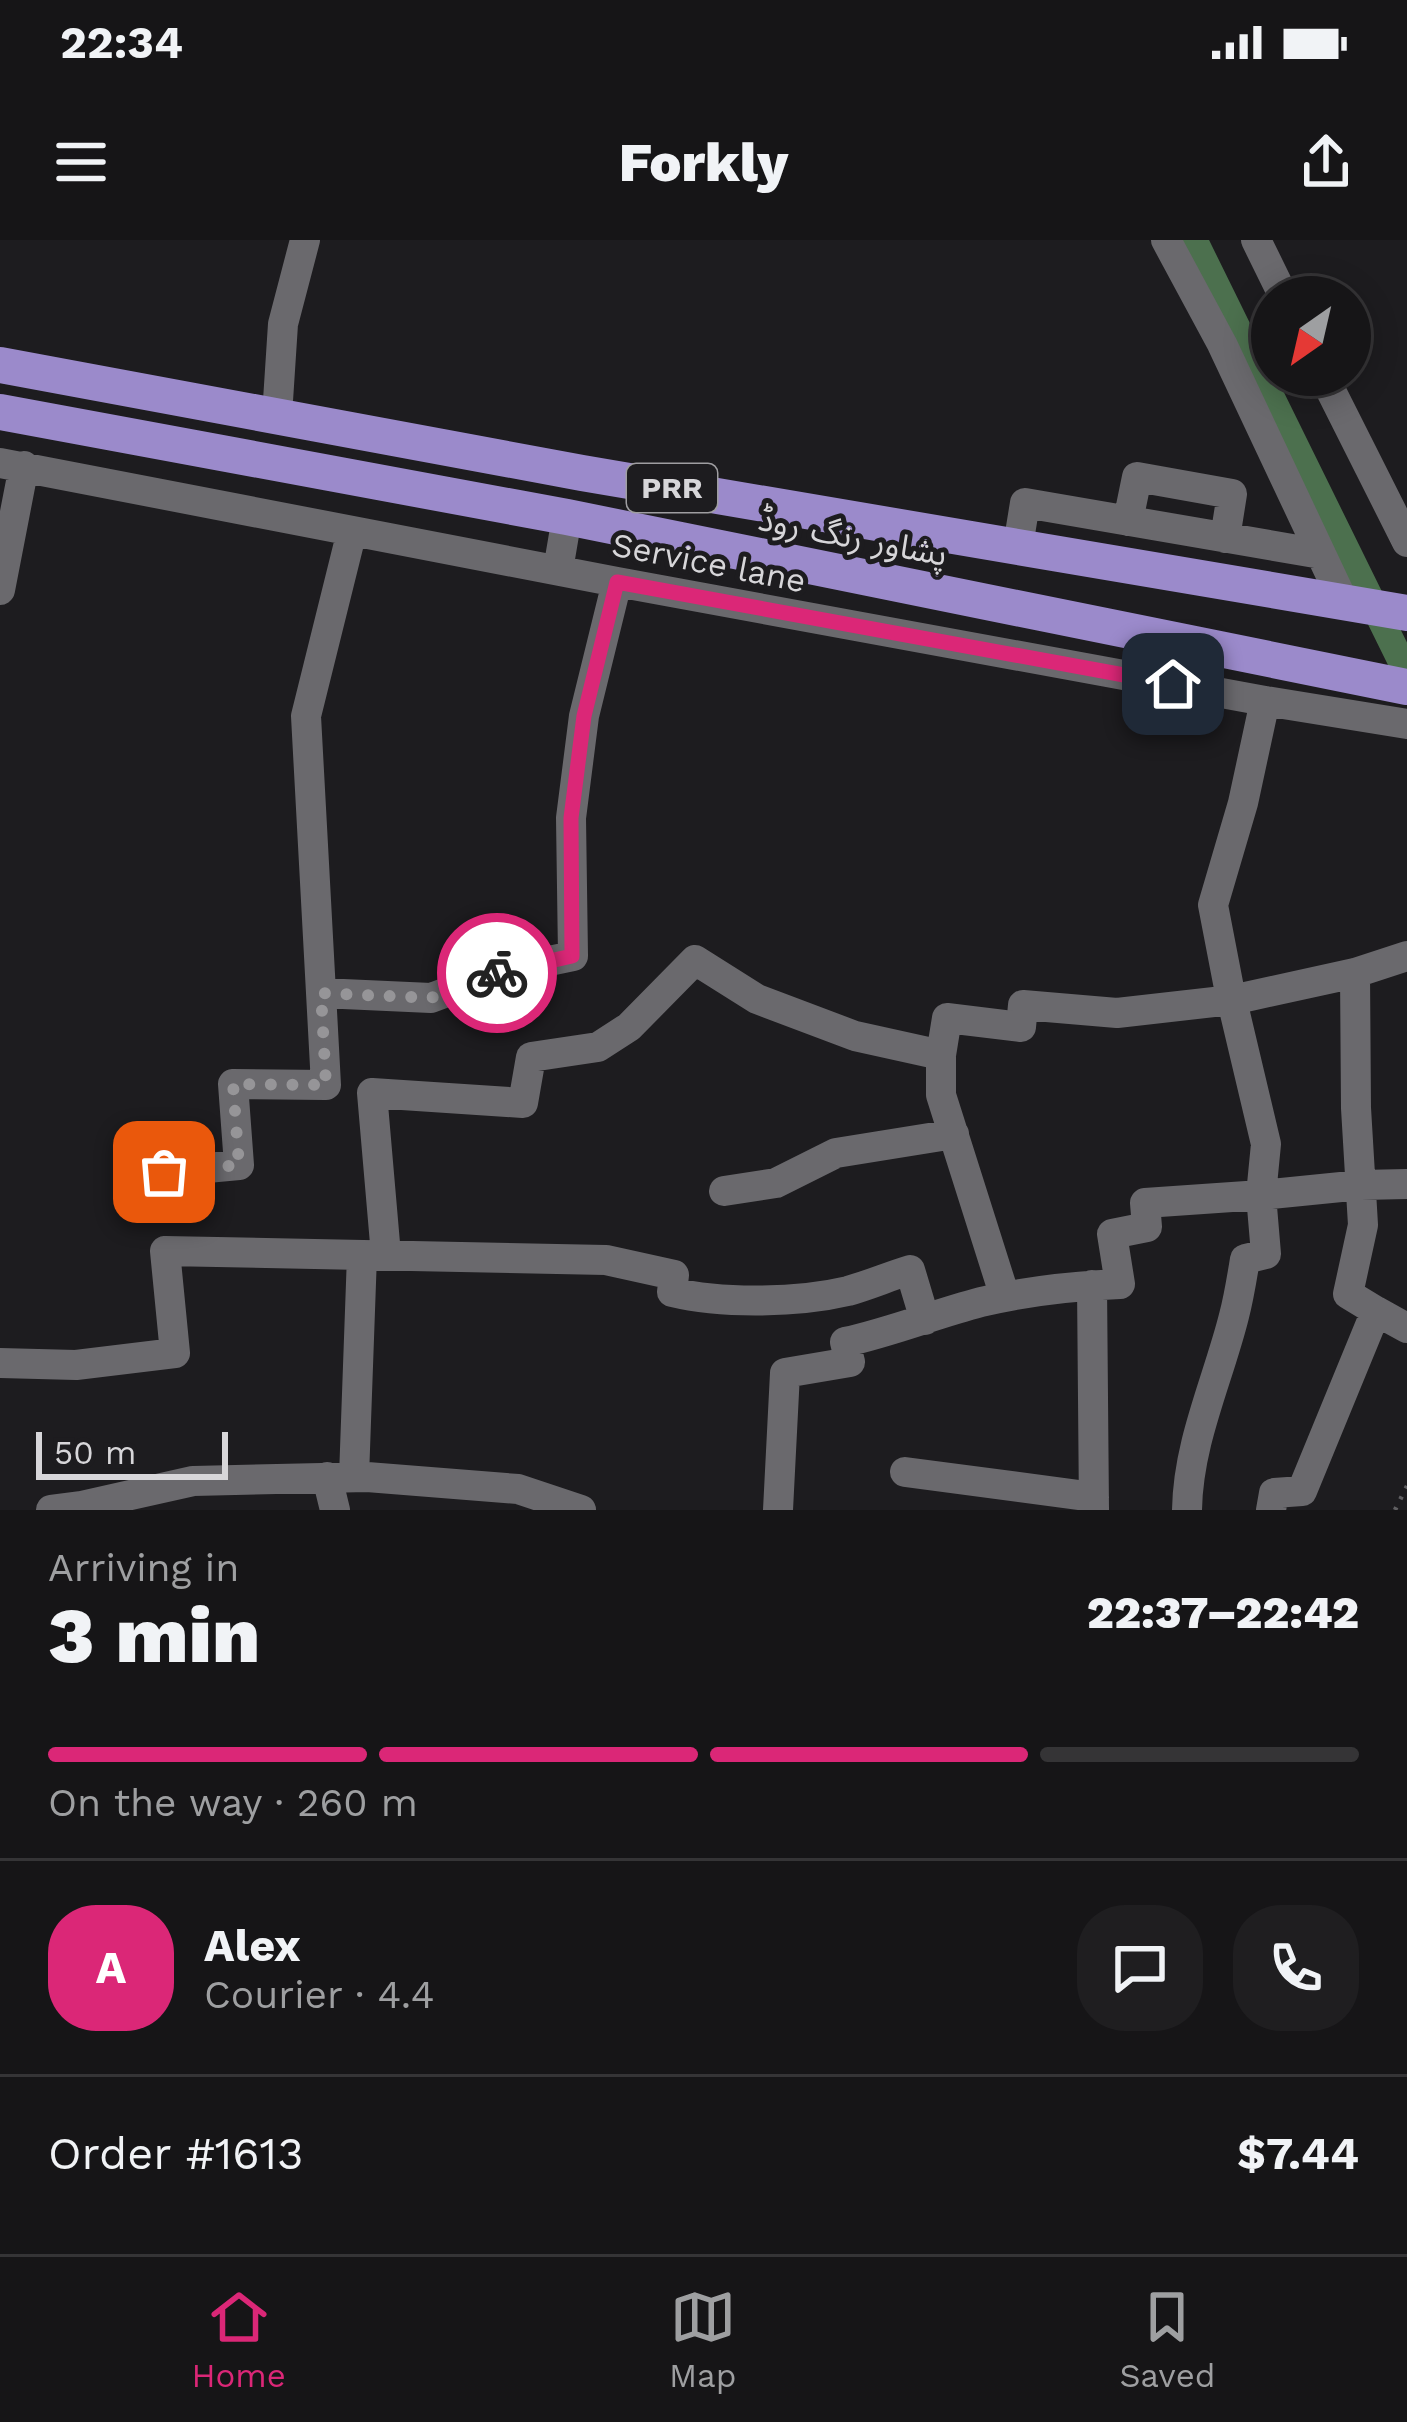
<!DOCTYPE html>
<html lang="en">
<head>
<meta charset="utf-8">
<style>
  :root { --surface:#161517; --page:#1f1e20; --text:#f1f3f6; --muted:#9e9fa1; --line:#353436; --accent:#db2777 }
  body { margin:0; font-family:"Work Sans","Noto Sans Arabic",sans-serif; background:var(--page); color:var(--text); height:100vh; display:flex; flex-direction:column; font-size:45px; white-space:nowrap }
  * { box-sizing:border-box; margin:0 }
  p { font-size:39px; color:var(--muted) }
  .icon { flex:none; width:66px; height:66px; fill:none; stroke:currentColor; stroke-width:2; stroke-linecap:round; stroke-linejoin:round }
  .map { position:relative; height:1270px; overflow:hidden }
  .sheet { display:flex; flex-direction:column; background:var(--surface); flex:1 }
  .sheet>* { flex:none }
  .needle { width:78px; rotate:214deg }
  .controls { position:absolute; left:1251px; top:36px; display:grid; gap:24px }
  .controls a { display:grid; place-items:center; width:120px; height:120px; border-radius:50%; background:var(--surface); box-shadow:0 6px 30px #0003,0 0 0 3px var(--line); font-size:60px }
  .scale { position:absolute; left:36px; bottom:30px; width:192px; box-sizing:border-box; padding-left:12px; border:6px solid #d7d6d9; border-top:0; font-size:33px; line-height:42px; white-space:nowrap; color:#d7d6d9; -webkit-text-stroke:9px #1d1c1f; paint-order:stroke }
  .pin { position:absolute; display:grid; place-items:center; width:102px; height:102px; color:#fff; margin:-51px; border-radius:24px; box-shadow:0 6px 18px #0006 }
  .courier { position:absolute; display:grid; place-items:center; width:120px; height:120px; margin:-60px; border:9px solid #db2777; border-radius:50%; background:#fff; color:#222; box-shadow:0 3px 15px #0007 }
  .summary em { font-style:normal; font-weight:800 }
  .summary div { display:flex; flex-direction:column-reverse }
  .summary { display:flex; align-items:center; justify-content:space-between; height:204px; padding:0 48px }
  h1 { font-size:78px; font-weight:800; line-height:90px }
  .bar { display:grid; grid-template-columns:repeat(4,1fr); gap:18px 12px; align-content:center; height:144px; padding:0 48px }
  .bar i { height:15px; border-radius:9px; background:var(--line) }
  .bar .selected { background:var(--accent) }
  .bar p { grid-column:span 4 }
  .line { display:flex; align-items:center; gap:30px; padding:0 48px; border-top:3px solid var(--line) }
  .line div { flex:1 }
  .round { display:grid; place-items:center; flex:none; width:126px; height:126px; border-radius:48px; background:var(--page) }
  .status { display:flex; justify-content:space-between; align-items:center; height:84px; padding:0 60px; background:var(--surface); direction:ltr }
  .status svg { height:33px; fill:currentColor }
  header { display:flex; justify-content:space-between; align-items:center; height:156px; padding:0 48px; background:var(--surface); font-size:54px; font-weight:800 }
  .tab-bar { display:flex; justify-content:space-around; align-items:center; height:168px; border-top:3px solid var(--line); background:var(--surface); font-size:33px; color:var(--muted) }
  .tab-bar a { display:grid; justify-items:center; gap:6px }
  .tab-bar .selected { color:var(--accent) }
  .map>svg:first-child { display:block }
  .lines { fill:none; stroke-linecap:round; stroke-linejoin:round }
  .canal { stroke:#4c704e; stroke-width:27 }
  .path { stroke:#605f62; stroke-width:4.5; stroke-dasharray:3 9; stroke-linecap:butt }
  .minor { stroke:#6a696d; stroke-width:30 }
  .highway { stroke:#9b8acb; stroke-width:36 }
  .done { stroke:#969598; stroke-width:12; stroke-dasharray:0 21.6 }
  .route { stroke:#db2777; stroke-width:15 }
  .labels { text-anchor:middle; stroke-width:10; stroke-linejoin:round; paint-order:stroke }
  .shield { fill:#1d1c1f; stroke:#9f9ea1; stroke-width:3 }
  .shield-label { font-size:30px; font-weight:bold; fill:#d7d6d9 }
  .street-label { font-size:33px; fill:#d7d6d9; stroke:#1d1c1f }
</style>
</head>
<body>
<div class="status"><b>22:34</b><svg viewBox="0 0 49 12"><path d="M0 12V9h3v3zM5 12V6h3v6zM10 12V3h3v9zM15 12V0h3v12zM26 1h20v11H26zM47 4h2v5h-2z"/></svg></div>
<header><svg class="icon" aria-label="menu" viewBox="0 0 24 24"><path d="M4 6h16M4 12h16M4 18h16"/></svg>Forkly<svg class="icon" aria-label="share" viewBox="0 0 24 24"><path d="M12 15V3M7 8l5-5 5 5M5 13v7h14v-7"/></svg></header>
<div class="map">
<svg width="1407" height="1270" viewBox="0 0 1407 1270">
  <rect width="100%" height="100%" fill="#1d1c1f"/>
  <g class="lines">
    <path class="canal" d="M 1194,0 L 1407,433"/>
    <path class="path" d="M 1395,1270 L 1407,1246"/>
    <path class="minor" d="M 1166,0 L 1222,104 L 1343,361
      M 1256,0 L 1284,57
      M 1323,135 L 1407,302
      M 277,176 L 283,84 L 305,0
      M 0,223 L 617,342 L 1265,461 L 1407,484
      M 1128,281 L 1137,237 L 1232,254 L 1225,298
      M 1018,306 L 1025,263 L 1321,314
      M 558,330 L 567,277
      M 0,350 L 24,226
      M 321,753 L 431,758 L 506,730 L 573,716 L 571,578 L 584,476 L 617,342
      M 941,815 L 941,855 L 1005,1057
      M 164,932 L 239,925 L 233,844 L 326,845 L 306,476 L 352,291
      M 724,951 L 776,943 L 836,913 L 954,894
      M 386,1015 L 372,853 L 523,863 L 531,817 L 598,807 L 629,787 L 695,720 L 757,759 L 855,796 L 941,815 L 947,778 L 1021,787 L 1023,765 L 1117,773 L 1232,760 L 1355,733 L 1407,716
      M 1092,1045 L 1094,1270
      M 1376,1071 L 1407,1088
      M 0,1123 L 76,1125 L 175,1113 L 165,1011 L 606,1020 L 674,1035 L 672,1052 C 722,1064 797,1063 848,1051 C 869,1045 890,1036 910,1030 L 925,1080
      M 905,1232 L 1094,1257
      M 327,1237 L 335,1270
      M 354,1237 L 362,1015
      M 51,1270 L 82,1266 L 193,1241 L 367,1237 L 518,1249 L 581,1270
      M 778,1270 L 785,1133 L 850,1122 L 845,1102 C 891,1092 935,1074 981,1062 C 1027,1051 1073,1046 1120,1044 L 1112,994 L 1147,987 L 1145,963 L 1261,955 L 1266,904 L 1229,748 L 1213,665 L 1243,563 L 1265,461
      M 1187,1270 C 1188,1202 1218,1140 1234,1076 C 1239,1057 1242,1038 1245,1019 L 1266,1014 L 1261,955 L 1361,945 L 1407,944
      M 1271,1270 L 1274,1253 L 1302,1251 L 1376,1071 L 1348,1054 L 1363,985 L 1356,868 L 1355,733"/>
    <path class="highway" d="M 0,125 L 582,233 L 1407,373
      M 0,172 L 567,277 L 1407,447"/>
  </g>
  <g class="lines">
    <path class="done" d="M 164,932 L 239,925 L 233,844 L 326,845 L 321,753 L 431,758 L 497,733"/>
    <path class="route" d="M 497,733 L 572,716 L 571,578 L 584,476 L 617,342 L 1173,444"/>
  </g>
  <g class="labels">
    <rect class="shield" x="627" y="224" width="90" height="48" rx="9"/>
    <g class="shield-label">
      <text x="672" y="258">PRR</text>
    </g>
    <g class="street-label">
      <text transform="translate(853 296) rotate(11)" y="12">پشاور رنگ روڈ</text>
      <text transform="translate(709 322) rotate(11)" y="12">Service lane</text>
    </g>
  </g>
</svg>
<div class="controls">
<a><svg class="needle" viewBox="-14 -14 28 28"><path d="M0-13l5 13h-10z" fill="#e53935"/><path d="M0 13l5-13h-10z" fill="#9e9fa1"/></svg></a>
</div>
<div class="scale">50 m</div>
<div class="pin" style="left:164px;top:932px;background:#ea580c"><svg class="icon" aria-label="bag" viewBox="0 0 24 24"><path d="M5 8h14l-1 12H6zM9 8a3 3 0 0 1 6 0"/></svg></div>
<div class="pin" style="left:1173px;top:444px;background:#1f2937"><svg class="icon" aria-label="home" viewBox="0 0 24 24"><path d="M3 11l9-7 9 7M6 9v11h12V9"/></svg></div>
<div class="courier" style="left:497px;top:733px"><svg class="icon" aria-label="bike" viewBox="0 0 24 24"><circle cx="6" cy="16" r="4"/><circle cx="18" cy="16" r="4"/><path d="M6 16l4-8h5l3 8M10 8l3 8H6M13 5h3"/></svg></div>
</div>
<section class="sheet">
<div class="summary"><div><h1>3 min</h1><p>Arriving in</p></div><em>22:37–22:42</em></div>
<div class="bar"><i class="selected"></i><i class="selected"></i><i class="selected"></i><i></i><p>On the way · 260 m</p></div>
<div class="line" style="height:216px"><b class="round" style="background:var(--accent);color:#fff">A</b><div><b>Alex</b><p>Courier · 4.4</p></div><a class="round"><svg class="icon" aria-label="chat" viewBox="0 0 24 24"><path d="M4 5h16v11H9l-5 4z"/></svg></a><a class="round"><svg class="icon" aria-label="phone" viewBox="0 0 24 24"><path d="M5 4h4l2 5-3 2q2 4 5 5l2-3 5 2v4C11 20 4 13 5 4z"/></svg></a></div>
<div class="line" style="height:156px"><div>Order #1613</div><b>$7.44</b></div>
</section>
<nav class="tab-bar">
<a class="selected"><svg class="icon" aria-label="home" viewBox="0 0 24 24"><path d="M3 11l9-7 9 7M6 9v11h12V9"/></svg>Home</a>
<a><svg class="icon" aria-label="map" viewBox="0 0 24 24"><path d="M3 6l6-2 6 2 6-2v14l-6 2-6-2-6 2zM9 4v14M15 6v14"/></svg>Map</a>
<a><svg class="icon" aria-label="saved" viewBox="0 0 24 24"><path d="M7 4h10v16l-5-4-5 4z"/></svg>Saved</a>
</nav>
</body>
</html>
